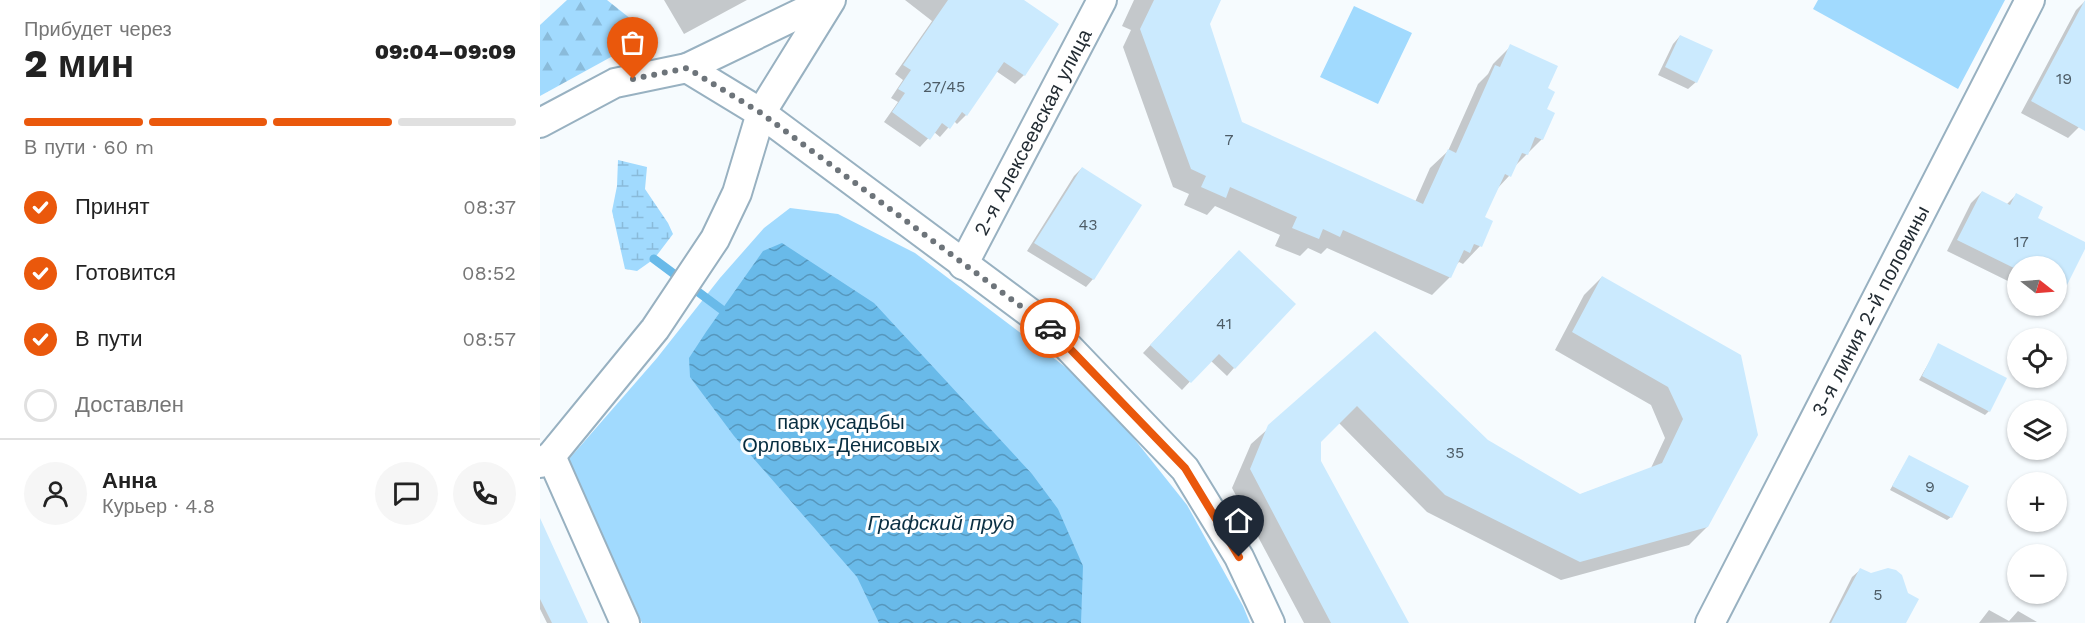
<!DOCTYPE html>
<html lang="ru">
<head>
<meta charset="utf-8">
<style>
  :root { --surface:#fff; --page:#f6f6f6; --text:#222; --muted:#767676; --line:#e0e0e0; --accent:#ea580c }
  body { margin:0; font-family:"Work Sans",sans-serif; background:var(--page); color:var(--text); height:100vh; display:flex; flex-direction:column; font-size:22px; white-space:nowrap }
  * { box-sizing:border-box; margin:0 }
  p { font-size:20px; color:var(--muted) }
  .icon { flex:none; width:33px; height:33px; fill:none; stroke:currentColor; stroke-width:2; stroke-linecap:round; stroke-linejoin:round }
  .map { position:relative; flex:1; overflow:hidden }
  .drawer { display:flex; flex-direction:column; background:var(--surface); width:540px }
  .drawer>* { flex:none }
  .needle { width:39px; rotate:107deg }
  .buttons { position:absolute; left:1467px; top:256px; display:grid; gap:12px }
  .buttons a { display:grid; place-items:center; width:60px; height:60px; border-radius:50%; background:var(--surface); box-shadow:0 2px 4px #0004; font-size:30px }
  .pin { position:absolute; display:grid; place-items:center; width:51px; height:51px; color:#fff; margin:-62px -26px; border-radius:50% 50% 50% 0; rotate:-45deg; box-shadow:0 0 6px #0007 }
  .pin .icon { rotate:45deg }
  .courier { position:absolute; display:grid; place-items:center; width:60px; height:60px; margin:-30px; border:4px solid #ea580c; border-radius:50%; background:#fff; color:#222; box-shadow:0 2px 8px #0007 }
  .overview em { font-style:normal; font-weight:800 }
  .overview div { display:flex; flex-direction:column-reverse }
  .overview { display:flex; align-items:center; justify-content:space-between; height:102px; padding:0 24px }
  h1 { font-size:39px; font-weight:800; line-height:45px }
  .bar { display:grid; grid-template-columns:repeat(4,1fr); gap:9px 6px; align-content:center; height:72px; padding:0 24px }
  .bar i { height:8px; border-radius:4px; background:var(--line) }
  .bar .active { background:var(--accent) }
  .bar p { grid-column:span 4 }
  .line { display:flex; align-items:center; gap:15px; padding:0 24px; border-top:2px solid var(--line) }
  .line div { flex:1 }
  .round { display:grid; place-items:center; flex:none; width:63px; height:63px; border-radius:32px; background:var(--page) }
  ol { padding:0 24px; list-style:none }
  li { display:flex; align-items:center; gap:18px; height:66px }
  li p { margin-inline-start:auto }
  li .icon { padding:6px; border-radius:50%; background:var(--accent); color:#fff; stroke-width:4 }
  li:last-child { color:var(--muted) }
  li i { width:33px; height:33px; border:3px solid var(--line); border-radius:50% }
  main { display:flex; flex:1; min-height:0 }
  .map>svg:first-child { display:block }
  .forest { fill:url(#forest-firs) }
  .wetland { fill:url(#wetland-marsh) }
  .park { fill:#a1dafe }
  .water { fill:url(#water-waves) }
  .shadow { fill:#0003 }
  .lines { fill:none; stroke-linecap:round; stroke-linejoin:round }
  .stream { stroke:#69bae9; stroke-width:9 }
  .building { fill:#cbeafe }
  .street-casing { stroke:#98b1c1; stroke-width:32 }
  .street { stroke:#fff; stroke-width:28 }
  .done { stroke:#6d747a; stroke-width:6; stroke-dasharray:0 10.8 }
  .route { stroke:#ea580c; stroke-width:8 }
  .labels { text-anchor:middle; stroke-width:6; stroke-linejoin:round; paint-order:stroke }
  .number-label { font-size:16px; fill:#4d5c66 }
  .street-label { font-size:20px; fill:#232c33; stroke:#fff }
  .park-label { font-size:20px; fill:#082e41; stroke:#fff }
  .water-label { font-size:21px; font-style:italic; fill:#0a2f43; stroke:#fff }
</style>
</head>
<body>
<main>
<section class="drawer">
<div class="overview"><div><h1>2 мин</h1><p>Прибудет через</p></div><em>09:04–09:09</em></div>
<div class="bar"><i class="active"></i><i class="active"></i><i class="active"></i><i></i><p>В пути · 60 m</p></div>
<ol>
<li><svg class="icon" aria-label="check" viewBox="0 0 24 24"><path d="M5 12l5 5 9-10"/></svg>Принят<p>08:37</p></li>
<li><svg class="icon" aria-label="check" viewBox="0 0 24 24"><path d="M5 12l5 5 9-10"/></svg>Готовится<p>08:52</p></li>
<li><svg class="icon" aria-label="check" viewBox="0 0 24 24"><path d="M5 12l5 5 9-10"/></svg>В пути<p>08:57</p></li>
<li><i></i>Доставлен</li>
</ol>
<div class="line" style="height:108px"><a class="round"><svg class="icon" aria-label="person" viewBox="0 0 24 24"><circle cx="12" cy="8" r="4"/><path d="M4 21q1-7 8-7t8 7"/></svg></a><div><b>Анна</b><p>Курьер · 4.8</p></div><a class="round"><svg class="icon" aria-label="chat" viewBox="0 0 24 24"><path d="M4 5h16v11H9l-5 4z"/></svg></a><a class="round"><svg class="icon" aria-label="phone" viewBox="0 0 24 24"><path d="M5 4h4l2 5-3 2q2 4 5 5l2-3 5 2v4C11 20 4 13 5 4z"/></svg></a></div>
</section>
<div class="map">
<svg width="1545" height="623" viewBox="0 0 1545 623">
  <defs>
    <pattern id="forest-firs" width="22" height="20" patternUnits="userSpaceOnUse" patternTransform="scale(1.5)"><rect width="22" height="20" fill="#a1dafe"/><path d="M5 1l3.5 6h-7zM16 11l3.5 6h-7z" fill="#8abbda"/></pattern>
    <pattern id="wetland-marsh" width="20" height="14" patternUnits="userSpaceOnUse" patternTransform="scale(1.5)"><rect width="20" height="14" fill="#a1dafe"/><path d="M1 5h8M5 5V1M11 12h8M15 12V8" fill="none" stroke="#8abbda"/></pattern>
    <pattern id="water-waves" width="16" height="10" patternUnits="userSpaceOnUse" patternTransform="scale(1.5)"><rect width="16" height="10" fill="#69bae9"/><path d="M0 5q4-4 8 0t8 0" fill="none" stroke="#5697bd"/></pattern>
  </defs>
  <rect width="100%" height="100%" fill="#f6fbfe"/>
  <path class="forest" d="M 27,0 L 67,0 L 111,35 L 0,96 L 0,25 Z"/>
  <path class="wetland" d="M 78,160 L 107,167 L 105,189 L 128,223 L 133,234 L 114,259 L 97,271 L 85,269 L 72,211 L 77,186 Z"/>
  <path class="park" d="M 1278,0 L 1465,0 L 1418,89 L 1273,9 Z
    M 814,6 L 872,33 L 838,104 L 780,77 Z
    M 250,208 L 298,214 L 375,253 L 532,372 L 588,431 L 647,505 L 703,606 L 710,623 L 102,623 L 29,459 L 117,358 L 180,278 L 224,228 Z"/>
  <path class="water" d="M 242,243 L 334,303 L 492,474 L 518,509 L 543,566 L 541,623 L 339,623 L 317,577 L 194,436 L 150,377 L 149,358 L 166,332 L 223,251 Z"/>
  <path class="shadow" d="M 124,0 L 207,0 L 144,34 Z
    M 365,0 L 482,0 L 484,75 L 475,84 L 456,71 L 426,115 L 417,124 L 414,121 L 400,137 L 394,132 L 380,147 L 344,122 L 358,102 L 351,98 L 363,80 L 355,74 L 392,21 Z
    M 594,0 L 679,0 L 668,24 L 700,123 L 875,202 L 890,168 L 908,151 L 938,84 L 948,74 L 953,64 L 971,46 L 1006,89 L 1002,139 L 974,167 L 969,176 L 957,189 L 943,218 L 940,246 L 923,264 L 919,262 L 914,267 L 910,277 L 892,295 L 787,248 L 781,254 L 768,248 L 760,256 L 735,246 L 740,235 L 675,206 L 667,215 L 644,205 L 649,194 L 633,187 L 583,47 L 591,30 L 582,26 Z
    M 1545,1 L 1545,116 L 1539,127 L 1528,138 L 1481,113 L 1536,10 Z
    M 1140,36 L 1156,82 L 1148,89 L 1118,75 L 1133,44 Z
    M 542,168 L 553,279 L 546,287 L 487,251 L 534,176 Z
    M 1442,192 L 1466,205 L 1476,195 L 1496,219 L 1545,244 L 1521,292 L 1516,297 L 1516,267 L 1478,267 L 1478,286 L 1407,251 L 1431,203 Z
    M 691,259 L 694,368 L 687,376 L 670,360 L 642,390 L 603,353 Z
    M 1062,277 L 1199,356 L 1167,527 L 1149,545 L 1021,580 L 887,512 L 798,422 L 779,442 L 780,461 L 867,623 L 764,623 L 692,488 L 711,444 L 835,333 L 947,441 L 1039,495 L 1111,468 L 1125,438 L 1111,405 L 1015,350 L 1044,295 Z
    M 1399,345 L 1449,411 L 1445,415 L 1379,380 Z
    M 1369,457 L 1411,517 L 1407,520 L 1350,490 Z
    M 0,522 L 46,623 L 7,623 L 0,609 Z
    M 1320,570 L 1365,623 L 1289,623 L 1312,577 Z
    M 1449,610 L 1469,621 L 1478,611 L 1497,622 L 1439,623 Z"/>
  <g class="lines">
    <path class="stream" d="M 114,259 L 181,309"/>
  </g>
  <path class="building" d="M 408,0 L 484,0 L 519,24 L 485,76 L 464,62 L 427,116 L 422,112 L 410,129 L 402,123 L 390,140 L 352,112 L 365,93 L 358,89 L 371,70 L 363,65 Z
    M 614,0 L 681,0 L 670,24 L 702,122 L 883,204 L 908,149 L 916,153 L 955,65 L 960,67 L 970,44 L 1018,66 L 1008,88 L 1015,92 L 1007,109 L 1015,113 L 1003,140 L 995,137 L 988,155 L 982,153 L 971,177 L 965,174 L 945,217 L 953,221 L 942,247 L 934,244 L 930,253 L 924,250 L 911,278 L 803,230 L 800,237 L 783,229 L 779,239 L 752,228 L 757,217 L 690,187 L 686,198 L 661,187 L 666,176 L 651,169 L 600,29 Z
    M 1545,0 L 1545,131 L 1491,101 Z
    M 1140,35 L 1173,50 L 1157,83 L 1125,67 Z
    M 542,167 L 602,205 L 554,280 L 494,243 Z
    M 1442,191 L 1470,205 L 1476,193 L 1503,207 L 1498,218 L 1545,242 L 1545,249 L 1523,293 L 1516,290 L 1516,267 L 1478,267 L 1478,270 L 1417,240 Z
    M 699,250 L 756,304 L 695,369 L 679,354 L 651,383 L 610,345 Z
    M 1062,276 L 1201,355 L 1218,435 L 1168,527 L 1040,562 L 905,495 L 817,406 L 781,442 L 781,461 L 869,623 L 791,623 L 710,469 L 728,425 L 835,331 L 948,440 L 1040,494 L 1122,463 L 1143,419 L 1128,387 L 1032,332 Z
    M 1398,343 L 1467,378 L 1450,412 L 1382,376 Z
    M 1369,455 L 1429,486 L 1412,518 L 1352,486 Z
    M 0,518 L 48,623 L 12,623 L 0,599 Z
    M 1320,568 L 1331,573 L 1348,568 L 1356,570 L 1362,575 L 1368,593 L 1379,599 L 1366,623 L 1291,623 Z"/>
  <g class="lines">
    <g class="street-casing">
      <g id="street">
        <path d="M 147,68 L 288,0"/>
        <path d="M 0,123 L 75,83 L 147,68 L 221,113 L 509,327 L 645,469 L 699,557 L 730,623"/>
        <path id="s1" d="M 423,265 L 562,0"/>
        <path d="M 11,456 L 85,623"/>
        <path d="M 0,463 L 11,456 L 115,329 L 175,239 L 197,193 L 221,113 L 291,0"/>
        <path id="s2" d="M 1170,623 L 1490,0"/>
      </g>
    </g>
    <use href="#street" class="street"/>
  </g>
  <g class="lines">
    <path class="done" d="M 93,79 L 147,68 L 221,113 L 510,328"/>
    <path class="route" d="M 510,328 L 645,468 L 699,557"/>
  </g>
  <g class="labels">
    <g class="number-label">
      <text x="1524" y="84">19</text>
      <text x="404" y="92">27/45</text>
      <text x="689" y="145">7</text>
      <text x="548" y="230">43</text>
      <text x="1481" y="247">17</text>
      <text x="684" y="329">41</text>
      <text x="915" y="458">35</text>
      <text x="1390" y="492">9</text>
      <text x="1338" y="600">5</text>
    </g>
    <g class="street-label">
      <text dy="7" stroke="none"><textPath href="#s1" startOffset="150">2-я Алексеевская улица</textPath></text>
      <text dy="7" stroke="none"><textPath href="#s2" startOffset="351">3-я линия 2-й половины</textPath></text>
    </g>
    <g class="park-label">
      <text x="301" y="429">парк усадьбы<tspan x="301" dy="23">Орловых-Денисовых</tspan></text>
    </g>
    <g class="water-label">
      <text x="401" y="530">Графский пруд</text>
    </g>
  </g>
</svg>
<div class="buttons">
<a><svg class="needle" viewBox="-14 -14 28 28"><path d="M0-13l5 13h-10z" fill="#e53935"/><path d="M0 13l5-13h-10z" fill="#767676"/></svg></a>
<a><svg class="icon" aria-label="locate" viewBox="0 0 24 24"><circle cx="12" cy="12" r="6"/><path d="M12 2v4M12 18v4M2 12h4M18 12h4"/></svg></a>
<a><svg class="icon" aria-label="layers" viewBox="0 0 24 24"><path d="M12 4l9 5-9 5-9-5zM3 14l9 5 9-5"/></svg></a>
<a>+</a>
<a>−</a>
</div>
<div class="pin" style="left:93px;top:79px;background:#ea580c"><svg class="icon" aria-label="bag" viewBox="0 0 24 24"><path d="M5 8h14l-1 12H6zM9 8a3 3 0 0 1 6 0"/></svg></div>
<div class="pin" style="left:699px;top:557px;background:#1f2937"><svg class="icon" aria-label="home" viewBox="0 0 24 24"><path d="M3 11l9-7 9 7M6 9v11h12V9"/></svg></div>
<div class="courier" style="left:510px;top:328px"><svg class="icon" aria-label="car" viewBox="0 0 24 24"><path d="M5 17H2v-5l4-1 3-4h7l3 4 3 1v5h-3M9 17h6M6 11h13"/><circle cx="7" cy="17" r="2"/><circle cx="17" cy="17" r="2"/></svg></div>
</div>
</main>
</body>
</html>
